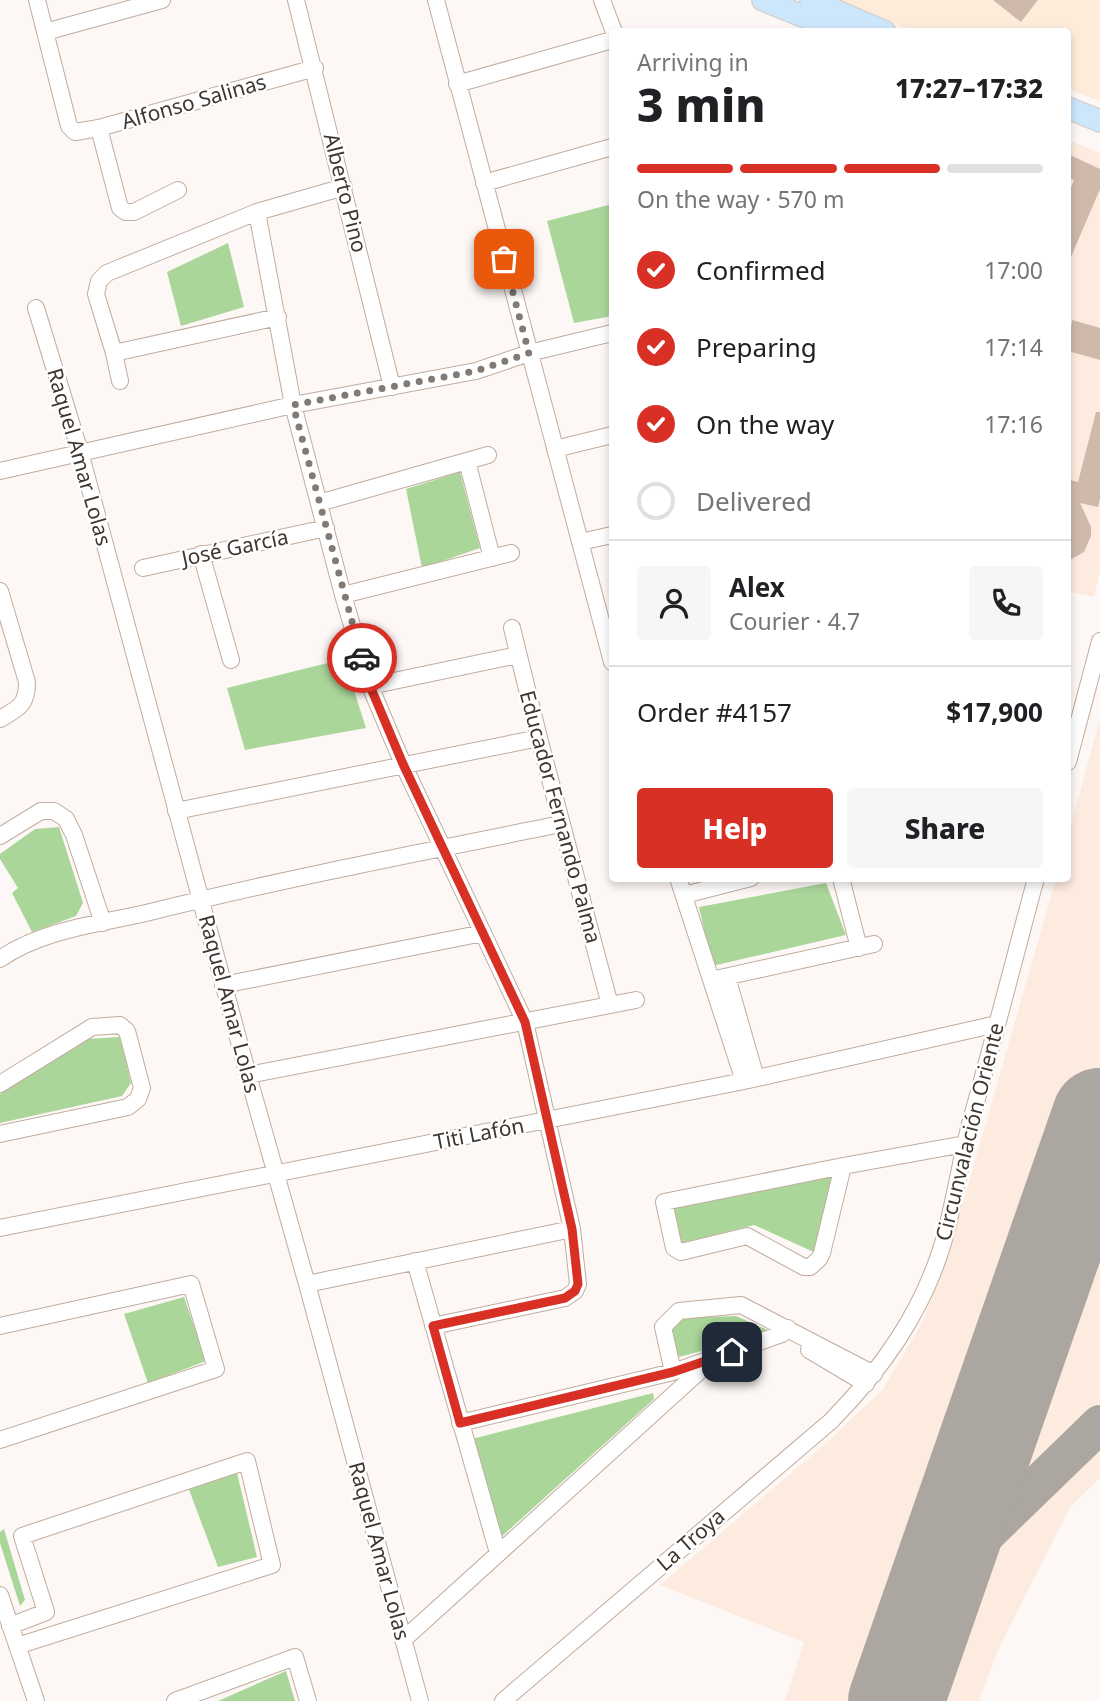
<!DOCTYPE html>
<html lang="en">
<head>
<meta charset="utf-8">
<style>
  :root { --surface:#fff; --page:#f6f6f6; --text:#202124; --muted:#757577; --line:#e0e0e0; --accent:#d93025 }
  body { margin:0; font-family:"Noto Sans",sans-serif; background:var(--page); color:var(--text); height:100vh; display:flex; flex-direction:column; font-size:26px; white-space:nowrap }
  * { box-sizing:border-box; margin:0 }
  p { font-size:23px; color:var(--muted) }
  .icon { flex:none; width:38px; height:38px; fill:none; stroke:currentColor; stroke-width:2; stroke-linecap:round; stroke-linejoin:round }
  .map { position:relative; flex:1; overflow:hidden }
  .side { position:absolute; left:609px; top:28px; width:462px; height:854px; display:flex; flex-direction:column; background:var(--surface); border-radius:7px; box-shadow:0 4px 10px #0003 }
  .side>* { flex:none }
  .pin { position:absolute; display:grid; place-items:center; width:60px; height:60px; color:#fff; margin:-30px; border-radius:14px; box-shadow:0 4px 10px #0006 }
  .courier { position:absolute; display:grid; place-items:center; width:70px; height:70px; margin:-35px; border:5px solid #d93025; border-radius:50%; background:#fff; color:#222; box-shadow:0 2px 9px #0007 }
  .summary em { font-style:normal; font-weight:800 }
  .summary div { display:flex; flex-direction:column-reverse }
  .summary { display:flex; align-items:center; justify-content:space-between; height:119px; padding:0 28px }
  h1 { font-size:46px; font-weight:800; line-height:52px }
  .bar { display:grid; grid-template-columns:repeat(4,1fr); gap:10px 7px; align-content:center; height:84px; padding:0 28px }
  .bar i { height:9px; border-radius:5px; background:var(--line) }
  .bar .on { background:var(--accent) }
  .bar p { grid-column:span 4 }
  .line { display:flex; align-items:center; gap:18px; padding:0 28px; border-top:2px solid var(--line) }
  .line div { flex:1 }
  .round { display:grid; place-items:center; flex:none; width:74px; height:74px; border-radius:7px; background:var(--page) }
  ol { padding:0 28px; list-style:none }
  li { display:flex; align-items:center; gap:21px; height:77px }
  li p { margin-inline-start:auto }
  li .icon { padding:7px; border-radius:50%; background:var(--accent); color:#fff; stroke-width:4 }
  li:last-child { color:var(--muted) }
  li i { width:38px; height:38px; border:4px solid var(--line); border-radius:50% }
  .primary-button { display:flex; gap:14px; margin-top:auto; padding:14px 28px }
  .primary-button a { flex:1; height:80px; border-radius:7px; background:var(--accent); color:#fff; font-size:28px; font-weight:800; line-height:80px; text-align:center }
  .primary-button a+a { background:var(--page); color:var(--text) }
  .map>svg:first-child { display:block }
  .industrial { fill:#feecdb }
  .built { fill:#fdebdf }
  .green { fill:#aad69a }
  .lines { fill:none; stroke-linecap:round; stroke-linejoin:round }
  .taxiway { stroke:#aca6a1; stroke-width:38 }
  .runway { stroke:#aca6a1; stroke-width:96 }
  .building { fill:#cfb9ab }
  .minor-casing { stroke:#c1ac9d; stroke-width:18 }
  .major-casing { stroke:#d5d3d1; stroke-width:24 }
  .minor { stroke:#fff; stroke-width:16 }
  .major { stroke:#cce6fb; stroke-width:21 }
  .done { stroke:#827a75; stroke-width:7; stroke-dasharray:0 12.6 }
  .route { stroke:#d93025; stroke-width:9 }
  .labels { text-anchor:middle; stroke-width:5; stroke-linejoin:round; paint-order:stroke }
  .street-label { font-size:21px; fill:#3f3630; stroke:#fff }
</style>
</head>
<body>
<div class="map">
<svg width="1100" height="1701" viewBox="0 0 1100 1701">
  <rect width="100%" height="100%" fill="#fdf8f5"/>
  <path class="industrial" d="M 828,0 L 1100,0 L 1100,101 L 1068,89 L 1068,32 L 913,31 Z"/>
  <path class="built" d="M 1068,140 L 1100,153 L 1100,571 L 1094,597 L 1068,591 Z
    M 1100,719 L 1100,1478 L 1070,1507 L 998,1650 L 979,1701 L 785,1701 L 804,1642 L 660,1585 L 823,1446 L 883,1389 L 923,1321 L 954,1234 L 1056,879 L 1068,878 L 1068,836 Z"/>
  <path class="green" d="M 612,204 L 612,316 L 574,323 L 547,221 Z
    M 228,243 L 244,307 L 181,326 L 167,272 Z
    M 460,472 L 480,548 L 422,568 L 406,489 Z
    M 344,659 L 366,728 L 245,750 L 227,688 Z
    M 59,827 L 83,903 L 76,916 L 32,932 L 12,893 L 18,888 L 0,859 L 0,854 L 35,829 Z
    M 826,883 L 846,935 L 712,966 L 699,907 Z
    M 120,1037 L 131,1083 L 122,1096 L 0,1123 L 0,1094 L 86,1039 Z
    M 835,1171 L 816,1253 L 754,1225 L 678,1244 L 671,1206 Z
    M 184,1297 L 206,1361 L 148,1383 L 124,1314 Z
    M 736,1316 L 772,1332 L 679,1357 L 670,1328 L 676,1318 Z
    M 653,1393 L 654,1399 L 501,1537 L 472,1439 Z
    M 237,1473 L 257,1557 L 218,1567 L 188,1487 Z
    M 4,1529 L 25,1600 L 20,1606 L 0,1543 L 0,1532 Z
    M 286,1671 L 295,1701 L 218,1701 Z"/>
  <g class="lines">
    <path class="taxiway" d="M 1083,1166 L 1100,1185
      M 938,1581 L 1100,1424"/>
    <path class="runway" d="M 896,1701 L 1100,1116"/>
  </g>
  <path class="building" d="M 993,0 L 1038,0 L 1021,22 Z
    M 1068,154 L 1100,169 L 1100,189 L 1068,264 L 1068,195 L 1074,180 L 1068,178 Z
    M 1072,320 L 1100,328 L 1100,360 L 1068,351 Z
    M 1096,412 L 1100,412 L 1100,499 L 1098,507 L 1080,503 L 1091,527 L 1091,536 L 1084,552 L 1068,561 L 1068,474 L 1070,480 L 1078,482 Z"/>
  <g class="lines">
    <g class="minor-casing">
      <path id="minor" d="M 37,0 L 69,126 L 75,132 L 99,128 L 315,68
        M 296,0 L 392,387
        M 436,0 L 612,662
        M 602,0 L 614,32
        M 45,32 L 162,0
        M 457,84 L 612,40
        M 99,128 L 120,208 L 126,212 L 134,212 L 178,190
        M 484,183 L 612,147
        M 257,212 L 293,405 L 343,595 L 370,686 L 403,764 L 525,1022 L 572,1229 L 578,1284 L 575,1291 L 565,1298 L 433,1326
        M 36,308 L 80,452 L 248,1075 L 307,1284 L 420,1701
        M 114,353 L 278,317
        M 120,381 L 114,353 L 96,294 L 99,281 L 107,273 L 257,212 L 344,187
        M 555,449 L 612,435
        M 467,461 L 492,558
        M 0,471 L 293,405 L 476,371 L 529,353 L 612,333
        M 319,503 L 488,455
        M 580,542 L 612,535
        M 201,554 L 231,660
        M 143,568 L 326,528
        M 0,591 L 27,682 C 27,705 19,708 0,719
        M 343,595 L 511,553
        M 512,628 L 539,738 L 610,1005
        M 370,686 L 518,655
        M 1068,762 L 1100,641
        M 176,811 L 539,738
        M 0,836 L 41,811 L 54,811 L 66,819 L 74,835 L 103,923
        M 678,878 L 744,1081
        M 841,878 L 859,948
        M 684,895 L 751,878
        M 0,959 C 41,930 98,924 146,913 C 283,879 422,852 561,824
        M 727,977 L 756,1078
        M 711,980 L 874,944
        M 223,985 L 483,933
        M 248,1075 L 636,1000
        M 0,1084 L 92,1027 L 120,1025 L 127,1031 L 142,1088 L 138,1099 L 128,1107 L 0,1134
        M 843,1166 L 822,1253 L 819,1259 L 810,1267 L 804,1267 L 747,1236 L 681,1252 L 674,1248 L 664,1202 L 843,1166 L 965,1144
        M 0,1228 L 744,1081 L 997,1024
        M 415,1261 L 498,1553
        M 307,1284 L 572,1229
        M 0,1326 L 191,1284 L 216,1369 L 0,1440
        M 809,1350 L 866,1384
        M 673,1372 L 663,1327 L 679,1311 L 741,1305 L 874,1374
        M 460,1423 L 673,1372 L 782,1334 L 788,1328
        M 0,1595 L 36,1701
        M 10,1626 L 46,1612 L 22,1536 L 247,1461 L 272,1565 L 17,1646
        M 403,1640 L 714,1358
        M 175,1701 L 295,1657 L 308,1701
        M 503,1701 L 831,1421 C 882,1369 922,1313 943,1243 C 954,1204 960,1164 970,1124 C 993,1042 1014,960 1036,878"/>
    </g>
    <g class="major-casing">
      <path id="major" d="M 763,0 L 842,32
        M 811,0 L 885,32
        M 1068,108 L 1100,121"/>
    </g>
    <use href="#minor" class="minor"/>
    <use href="#major" class="major"/>
  </g>
  <g class="lines">
    <path class="done" d="M 362,658 L 293,405 L 476,371 L 529,353 L 504,259"/>
    <path class="route" d="M 362,658 L 370,686 L 403,764 L 525,1022 L 572,1229 L 578,1284 L 575,1291 L 565,1298 L 433,1326 L 460,1423 L 673,1372 L 732,1352"/>
  </g>
  <g class="labels">
    <g class="street-label">
      <text transform="translate(194 102) rotate(-16)" y="7">Alfonso Salinas</text>
      <text transform="translate(345 193) rotate(76)" y="7">Alberto Pino</text>
      <text transform="translate(79 457) rotate(74)" y="7">Raquel Amar Lolas</text>
      <text transform="translate(235 548) rotate(-12)" y="7">José García</text>
      <text transform="translate(560 817) rotate(75)" y="7">Educador Fernando Palma</text>
      <text transform="translate(229 1004) rotate(75)" y="7">Raquel Amar Lolas</text>
      <text transform="translate(970 1132) rotate(-76)" y="7">Circunvalación Oriente</text>
      <text transform="translate(479 1134) rotate(-11)" y="7">Titi Lafón</text>
      <text transform="translate(691 1540) rotate(-41)" y="7">La Troya</text>
      <text transform="translate(379 1551) rotate(75)" y="7">Raquel Amar Lolas</text>
    </g>
  </g>
</svg>
<div class="pin" style="left:504px;top:259px;background:#ea580c"><svg class="icon" aria-label="bag" viewBox="0 0 24 24"><path d="M5 8h14l-1 12H6zM9 8a3 3 0 0 1 6 0"/></svg></div>
<div class="pin" style="left:732px;top:1352px;background:#1f2937"><svg class="icon" aria-label="home" viewBox="0 0 24 24"><path d="M3 11l9-7 9 7M6 9v11h12V9"/></svg></div>
<div class="courier" style="left:362px;top:658px"><svg class="icon" aria-label="car" viewBox="0 0 24 24"><path d="M5 17H2v-5l4-1 3-4h7l3 4 3 1v5h-3M9 17h6M6 11h13"/><circle cx="7" cy="17" r="2"/><circle cx="17" cy="17" r="2"/></svg></div>
<section class="side">
<div class="summary"><div><h1>3 min</h1><p>Arriving in</p></div><em>17:27–17:32</em></div>
<div class="bar"><i class="on"></i><i class="on"></i><i class="on"></i><i></i><p>On the way · 570 m</p></div>
<ol>
<li><svg class="icon" aria-label="check" viewBox="0 0 24 24"><path d="M5 12l5 5 9-10"/></svg>Confirmed<p>17:00</p></li>
<li><svg class="icon" aria-label="check" viewBox="0 0 24 24"><path d="M5 12l5 5 9-10"/></svg>Preparing<p>17:14</p></li>
<li><svg class="icon" aria-label="check" viewBox="0 0 24 24"><path d="M5 12l5 5 9-10"/></svg>On the way<p>17:16</p></li>
<li><i></i>Delivered</li>
</ol>
<div class="line" style="height:126px"><a class="round"><svg class="icon" aria-label="person" viewBox="0 0 24 24"><circle cx="12" cy="8" r="4"/><path d="M4 21q1-7 8-7t8 7"/></svg></a><div><b>Alex</b><p>Courier · 4.7</p></div><a class="round"><svg class="icon" aria-label="phone" viewBox="0 0 24 24"><path d="M5 4h4l2 5-3 2q2 4 5 5l2-3 5 2v4C11 20 4 13 5 4z"/></svg></a></div>
<div class="line" style="height:91px"><div>Order #4157</div><b>$17,900</b></div>
<div class="primary-button"><a>Help</a><a>Share</a></div>
</section>
</div>
</body>
</html>
